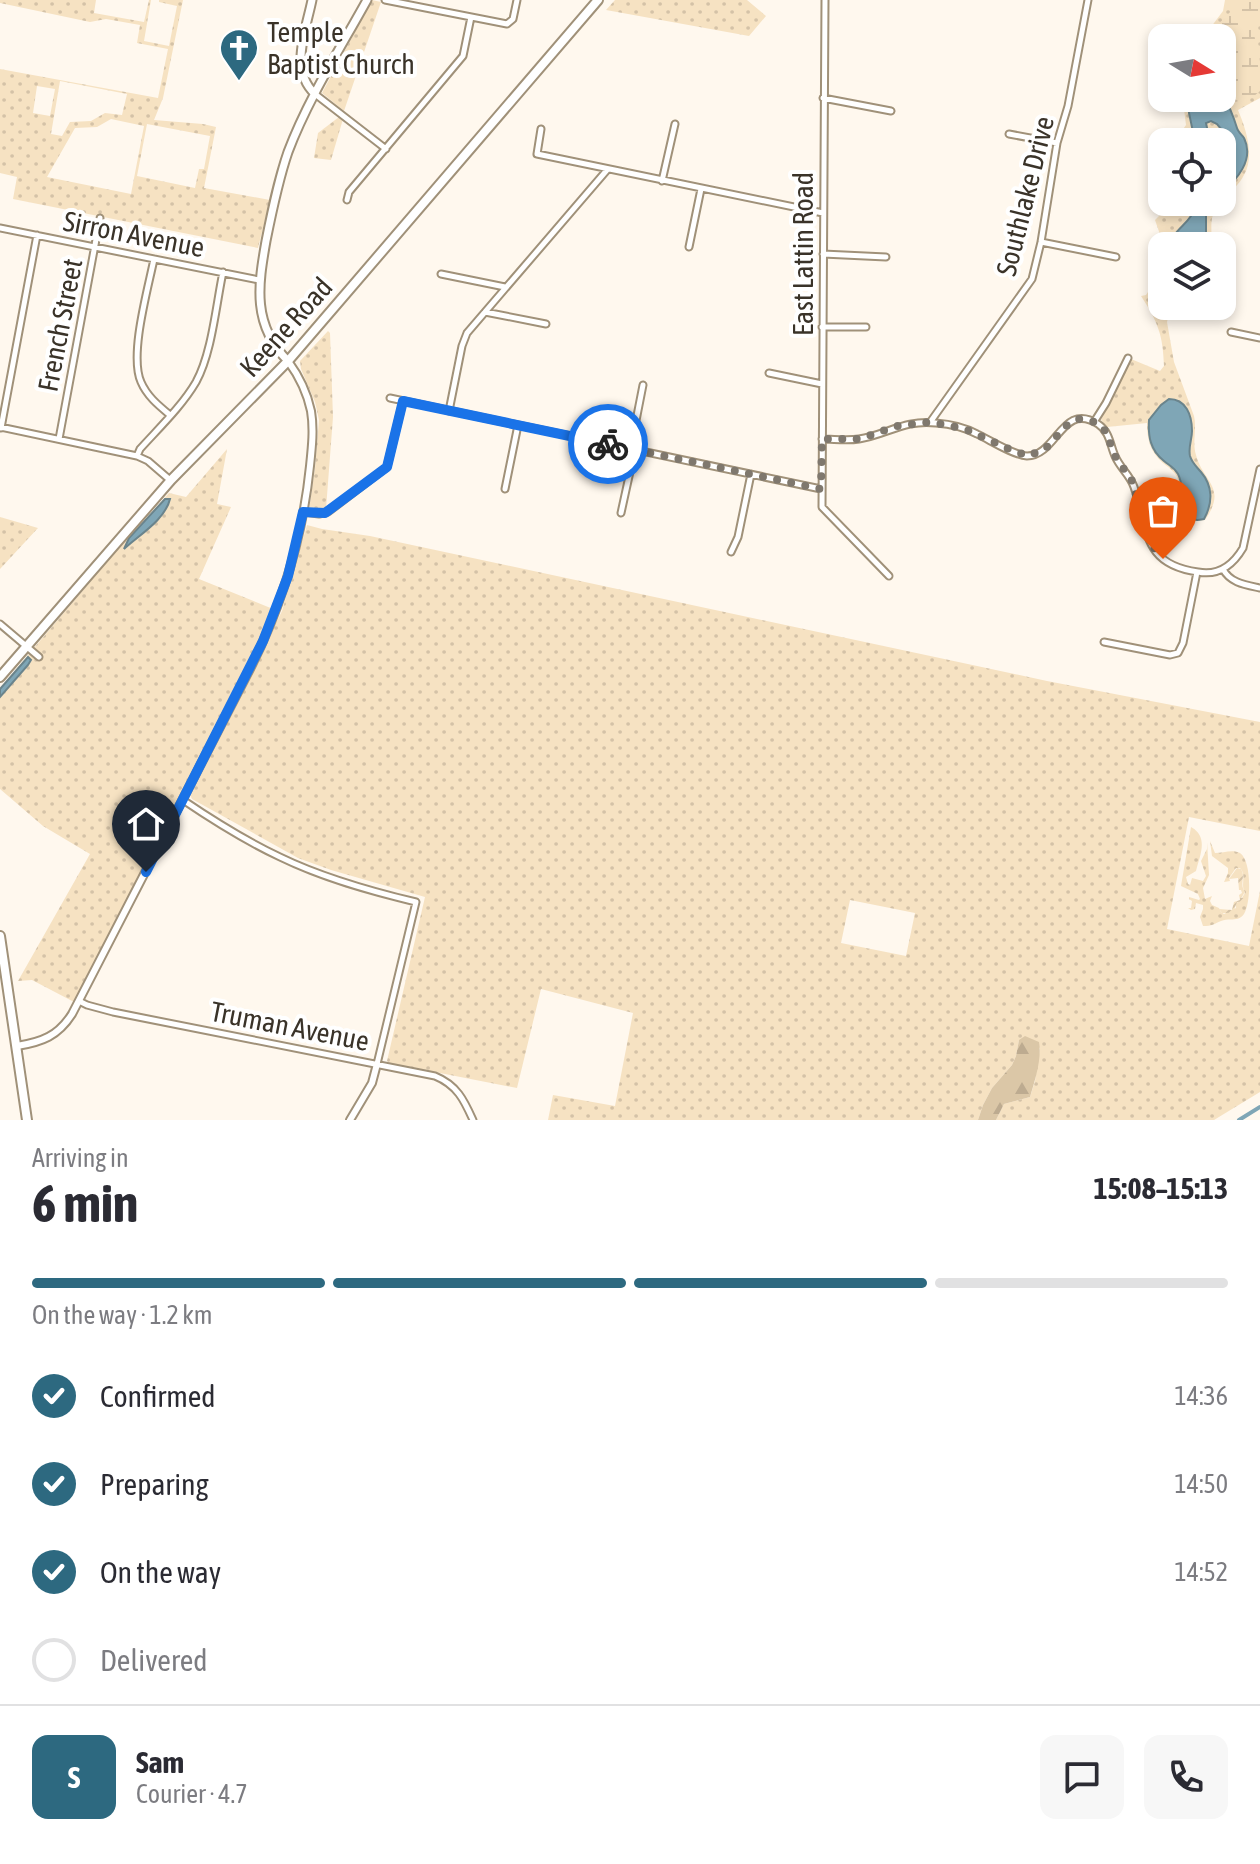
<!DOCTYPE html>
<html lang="en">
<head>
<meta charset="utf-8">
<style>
  :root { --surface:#fff; --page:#f7f7f7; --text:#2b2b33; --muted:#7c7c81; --line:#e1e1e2; --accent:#2d6980 }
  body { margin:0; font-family:"Asap Condensed",sans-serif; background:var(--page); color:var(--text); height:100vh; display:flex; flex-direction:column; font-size:30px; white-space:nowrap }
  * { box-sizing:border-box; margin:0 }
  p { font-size:26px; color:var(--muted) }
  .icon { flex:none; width:44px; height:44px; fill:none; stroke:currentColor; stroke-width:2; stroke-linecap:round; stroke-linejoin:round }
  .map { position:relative; height:1120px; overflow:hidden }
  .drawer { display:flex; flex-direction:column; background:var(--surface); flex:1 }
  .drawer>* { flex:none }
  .needle { width:52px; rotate:101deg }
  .controls { position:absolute; left:1148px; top:24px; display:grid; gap:16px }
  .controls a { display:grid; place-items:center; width:88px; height:88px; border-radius:16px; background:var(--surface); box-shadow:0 4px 12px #0003; font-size:40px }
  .pin { position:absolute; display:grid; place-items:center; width:68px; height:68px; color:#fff; margin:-82px -34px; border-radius:50% 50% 50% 0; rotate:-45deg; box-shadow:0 0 8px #0007 }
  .pin .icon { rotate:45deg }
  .courier { position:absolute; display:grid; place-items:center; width:80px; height:80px; margin:-40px; border:6px solid #1a73e8; border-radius:50%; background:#fff; color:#222; box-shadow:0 2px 10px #0007 }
  .summary em { font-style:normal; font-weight:700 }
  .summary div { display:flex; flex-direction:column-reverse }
  .summary { display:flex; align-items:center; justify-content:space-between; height:136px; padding:0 32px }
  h1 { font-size:52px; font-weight:700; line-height:60px }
  .bar { display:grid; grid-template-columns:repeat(4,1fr); gap:12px 8px; align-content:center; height:96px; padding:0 32px }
  .bar i { height:10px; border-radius:6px; background:var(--line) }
  .bar .current { background:var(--accent) }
  .bar p { grid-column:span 4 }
  .line { display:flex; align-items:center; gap:20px; padding:0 32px; border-top:2px solid var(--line) }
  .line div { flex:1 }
  .round { display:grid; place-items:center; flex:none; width:84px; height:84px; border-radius:16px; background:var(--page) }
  ol { padding:0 32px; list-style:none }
  li { display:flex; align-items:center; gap:24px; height:88px }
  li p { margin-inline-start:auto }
  li .icon { padding:8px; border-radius:50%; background:var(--accent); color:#fff; stroke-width:4 }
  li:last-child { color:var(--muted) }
  li i { width:44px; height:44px; border:4px solid var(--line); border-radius:50% }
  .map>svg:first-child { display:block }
  .grass { fill:url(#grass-dots); fill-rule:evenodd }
  .forest { fill:url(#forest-firs) }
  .wetland { fill:url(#wetland-marsh) }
  .garden { fill:url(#garden-furrows) }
  .water { fill:#7fa6b6; stroke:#6a848c; stroke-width:2 }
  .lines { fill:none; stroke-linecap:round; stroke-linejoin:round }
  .canal { stroke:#7fa6b6; stroke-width:4 }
  .minor-casing { stroke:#a09179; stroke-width:9 }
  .tertiary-casing { stroke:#a09179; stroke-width:10 }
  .secondary-casing { stroke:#a09179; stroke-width:11 }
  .primary-casing { stroke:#a09179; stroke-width:12 }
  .minor { stroke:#fff; stroke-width:5 }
  .tertiary { stroke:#fff; stroke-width:6 }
  .secondary { stroke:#fff; stroke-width:7 }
  .primary { stroke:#fff; stroke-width:8 }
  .done { stroke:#7f786e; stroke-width:8; stroke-dasharray:0 14.4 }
  .route { stroke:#1a73e8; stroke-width:10 }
  .labels { text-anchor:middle; stroke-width:8; stroke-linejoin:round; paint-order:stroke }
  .poi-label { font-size:28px; fill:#3a3329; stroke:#fff; text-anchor:start }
  .street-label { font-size:28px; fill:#3a3329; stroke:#fff }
</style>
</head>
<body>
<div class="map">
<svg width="1260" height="1120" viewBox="0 0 1260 1120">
  <defs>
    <pattern id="grass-dots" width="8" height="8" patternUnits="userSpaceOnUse" patternTransform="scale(2)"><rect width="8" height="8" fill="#f6e2c2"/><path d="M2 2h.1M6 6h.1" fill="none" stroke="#d4c2a7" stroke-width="1.8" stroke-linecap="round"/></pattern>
    <pattern id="forest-firs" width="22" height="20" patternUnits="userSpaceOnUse" patternTransform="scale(2)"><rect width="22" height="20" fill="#dbc7a7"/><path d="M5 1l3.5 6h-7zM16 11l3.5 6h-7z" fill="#bdab90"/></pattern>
    <pattern id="wetland-marsh" width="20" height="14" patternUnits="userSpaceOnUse" patternTransform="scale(2)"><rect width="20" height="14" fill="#f6e2c2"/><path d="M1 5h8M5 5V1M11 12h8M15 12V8" fill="none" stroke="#d4c2a7"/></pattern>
    <pattern id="garden-furrows" width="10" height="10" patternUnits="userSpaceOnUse" patternTransform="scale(2)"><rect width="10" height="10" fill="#f6e2c2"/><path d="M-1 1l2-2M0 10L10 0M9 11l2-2" fill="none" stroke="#d4c2a7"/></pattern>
  </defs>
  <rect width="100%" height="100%" fill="#fff8ee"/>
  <path class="grass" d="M 0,0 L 96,0 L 94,13 L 144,22 L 149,0 L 151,0 L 144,41 L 169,46 L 177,6 L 159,2 L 159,0 L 183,0 L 163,98 L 154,120 L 203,124 L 216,127 L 204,188 L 270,200 L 258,248 L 13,199 L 17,177 L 0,173 L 0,69 L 158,98 L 168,49 L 137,43 L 140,25 L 106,19 L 90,22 L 0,3 ZM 60,81 L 127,94 L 122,115 L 105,113 L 91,121 L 70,122 L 62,136 L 51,134 ZM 37,86 L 55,89 L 50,116 L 33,113 ZM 111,119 L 144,126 L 131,194 L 47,177 L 75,128 L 97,127 ZM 147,124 L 210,136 L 204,169 L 199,169 L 195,188 L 137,176 Z
    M 372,0 L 381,2 L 344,111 L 322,93 Z
    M 615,0 L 747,0 L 766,16 L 749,36 L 606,10 Z
    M 1225,0 L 1260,0 L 1260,98 L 1238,110 C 1246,129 1255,156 1244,175 C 1239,185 1229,193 1222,201 L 1222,142 L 1174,142 L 1186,125 L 1184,109 L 1186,98 L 1222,98 L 1222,38 L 1212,38 L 1211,27 L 1223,11 Z
    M 339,117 L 343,119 L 331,160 L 314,158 L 318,133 Z
    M 1173,202 L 1221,202 C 1207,217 1213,228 1211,246 L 1164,246 L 1155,220 Z
    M 1162,290 L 1162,306 L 1171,306 L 1167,322 L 1174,362 L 1194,416 C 1197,429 1192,443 1196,455 C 1203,482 1228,487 1205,520 C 1198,521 1192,522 1187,515 C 1180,505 1182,488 1177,477 C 1174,471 1168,467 1163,463 C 1150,452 1147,439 1147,423 L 1107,427 L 1101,420 L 1131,359 L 1160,371 L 1164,366 C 1163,335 1158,322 1141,296 L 1146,295 L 1148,292 L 1159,296 Z
    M 328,331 L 330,333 L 333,417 L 326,509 L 309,510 L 315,468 L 319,420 L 315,402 L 301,369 L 300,361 Z
    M 227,449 L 217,504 L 231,507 L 199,579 L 273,609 L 251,658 L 74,1002 L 32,980 L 18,981 L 90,854 L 43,826 L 0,789 L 0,688 L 112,556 L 169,493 L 186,497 Z
    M 0,517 L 38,528 L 0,569 Z
    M 307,525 L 322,529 L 370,536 L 1047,681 L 1260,722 L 1260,831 L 1189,817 L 1167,929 L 1249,946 L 1260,891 L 1260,1092 L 1214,1120 L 996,1120 L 1004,1104 L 1030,1097 L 1035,1081 L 1040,1048 L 1019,1040 L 1016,1056 L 1012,1065 L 992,1088 L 983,1105 L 978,1120 L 548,1120 L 553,1095 L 615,1106 L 633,1013 L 541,989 L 517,1088 L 389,1063 L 387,1061 L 425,897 L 331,870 L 298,858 L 192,799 L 190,795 L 282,611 ZM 850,900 L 915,913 L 906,956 L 841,943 Z
    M 1191,827 C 1209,837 1200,855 1196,871 L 1186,877 L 1188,884 L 1190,885 L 1192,878 L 1203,881 L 1206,876 L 1201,861 L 1207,849 L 1207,842 L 1209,875 L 1203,888 L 1205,899 L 1212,896 L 1210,901 L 1212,905 L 1219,908 L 1221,912 L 1224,914 L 1236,908 L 1236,903 L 1240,901 L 1245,893 C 1240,885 1247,875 1240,868 L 1236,868 L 1229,878 L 1230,881 L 1224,882 L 1228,873 L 1228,868 L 1212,856 L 1210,841 L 1215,853 C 1223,853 1233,849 1240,853 C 1252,861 1251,903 1244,914 C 1238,923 1229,917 1221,921 C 1214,924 1212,926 1203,926 L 1200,917 L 1203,909 L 1203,905 L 1196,903 L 1195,909 L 1191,910 L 1188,908 L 1191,908 L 1192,901 L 1189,899 L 1189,897 L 1199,900 L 1200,899 L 1198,894 L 1181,886 Z"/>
  <path class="forest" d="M 1025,1036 L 1039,1042 C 1042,1059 1035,1080 1030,1097 L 1004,1104 L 996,1120 L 978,1120 L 983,1105 L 992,1088 L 1012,1065 L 1016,1056 L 1019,1040 Z"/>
  <path class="wetland" d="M 1230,0 L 1260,0 L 1260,15 L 1253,30 L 1260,61 L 1260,91 L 1254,96 L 1241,102 C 1217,94 1222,58 1222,38 L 1216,38 L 1219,24 L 1234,8 L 1234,5 Z"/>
  <path class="garden" d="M 1237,868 L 1241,869 C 1246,876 1239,885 1245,892 L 1241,898 L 1245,898 L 1246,901 L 1237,902 C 1233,912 1236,913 1222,913 L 1219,909 L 1232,910 L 1234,902 L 1240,900 L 1239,895 L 1242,893 L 1241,890 L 1239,890 L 1238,878 L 1229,879 Z"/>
  <path class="water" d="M 1222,93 C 1229,105 1233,115 1237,128 C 1238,132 1242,135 1244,138 C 1255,160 1236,180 1222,193 L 1222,142 L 1220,142 L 1222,130 L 1217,124 L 1211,121 L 1206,123 L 1210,142 L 1180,142 L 1193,132 L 1189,113 L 1190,98 L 1222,98 Z
    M 1193,202 L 1214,202 L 1206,214 L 1206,246 L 1175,246 L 1173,237 C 1180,226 1191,221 1195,208 Z
    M 1169,399 C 1186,399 1192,415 1192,431 C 1192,440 1188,447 1190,456 C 1192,463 1196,466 1201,472 C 1213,486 1213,503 1204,519 C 1199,520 1196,521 1191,518 C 1183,512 1184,485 1178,474 C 1174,467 1170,466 1164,461 C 1150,450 1148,436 1149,420 L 1161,405 Z
    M 165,499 L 170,499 C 165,520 139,535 124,549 L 129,538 Z
    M 28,657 L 31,660 L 28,665 L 0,697 L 0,689 Z"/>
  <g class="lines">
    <path class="canal" d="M 1239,1120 L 1260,1107"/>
    <g class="minor-casing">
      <path id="minor" d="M 385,0 L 507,24 L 513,19 L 517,0
        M 825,0 L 822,507 L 889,576
        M 315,94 L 386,149
        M 823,98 L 891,111
        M 541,129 L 537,154 L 823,213
        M 1009,134 L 1057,143
        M 662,181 L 675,124
        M 347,200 L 349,192 L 463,56 L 471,17
        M 0,228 L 259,280
        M 1041,242 L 1116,257
        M 689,247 L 701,189
        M 823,254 L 886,257
        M 154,259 C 148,289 129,355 141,382 C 147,396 158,405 170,415
        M 441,274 L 505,287
        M 485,312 L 546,324
        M 822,327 L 866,327
        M 1231,332 L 1260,338
        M 769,373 L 822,384
        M 390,398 L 821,489
        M 449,411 L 462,346 L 467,333 L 607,170
        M 931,421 L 1032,279 L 1041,242 L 1057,143 L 1068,106 L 1088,0
        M 1094,422 L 1106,403 L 1128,358
        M 0,427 L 137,456 L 148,461 L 170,480
        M 1,428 L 37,235
        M 59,439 L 100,218
        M 822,439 C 834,439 847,441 859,439 C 886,435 905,419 936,423 C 950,424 964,427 977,434 C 990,440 1013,455 1027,456 C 1057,456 1062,401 1098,424 C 1110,432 1110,445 1115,456 C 1120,468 1130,475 1134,487 C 1149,529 1141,564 1198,572 C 1219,576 1233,565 1243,548 L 1260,469
        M 137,456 L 140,449 C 159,428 182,406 196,382 C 212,353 216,305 223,272
        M 505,489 L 518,425
        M 303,512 L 319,514 L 328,512 L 387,467 L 403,401
        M 621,513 L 633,458 L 632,441 L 643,385
        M 731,552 L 738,537 L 751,474
        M 1223,569 C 1230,583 1246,585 1260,588
        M 0,624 L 39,657
        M 1104,642 L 1170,655 L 1178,653 L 1183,643 L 1197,572
        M 183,800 C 214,821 246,841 280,857 C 323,878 370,891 416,902 L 377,1064
        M 79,1001 L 87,1005 L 113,1012 L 435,1076 C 457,1085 464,1100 473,1120"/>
    </g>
    <g class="tertiary-casing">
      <path id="tertiary" d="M 17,1046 C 42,1042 58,1036 72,1014 L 252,665 C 283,602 303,535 310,466 C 312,447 314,429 311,411 C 307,392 299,376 288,361
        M 350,1120 L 372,1083 L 377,1064"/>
    </g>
    <g class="secondary-casing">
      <path id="secondary" d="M 312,0 C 306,30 289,70 315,94
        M 288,361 C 252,325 258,286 266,241 C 272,211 278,181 288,152 C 308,99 340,49 367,0"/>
    </g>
    <g class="primary-casing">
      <path id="primary" d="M 0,677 L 171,480 L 288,361 L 598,0
        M 0,936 L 27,1120"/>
    </g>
    <use href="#minor" class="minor"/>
    <use href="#tertiary" class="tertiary"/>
    <use href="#secondary" class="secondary"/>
    <use href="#primary" class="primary"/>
  </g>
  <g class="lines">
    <path class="done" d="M 608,444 L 821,489 L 822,439 L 860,439 L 897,426 L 931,422 L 965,429 L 1011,450 L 1028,456 L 1045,449 L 1069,423 L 1079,419 L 1092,421 L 1101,426 L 1106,432 L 1115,456 L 1132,481 L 1150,543 L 1163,559"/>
    <path class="route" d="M 146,872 L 263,641 L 288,576 L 303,512 L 325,513 L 387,467 L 403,401 L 608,444"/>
  </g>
  <defs>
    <g id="church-pin" transform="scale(2)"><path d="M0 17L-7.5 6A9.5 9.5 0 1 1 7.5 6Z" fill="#2d6980" stroke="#fff"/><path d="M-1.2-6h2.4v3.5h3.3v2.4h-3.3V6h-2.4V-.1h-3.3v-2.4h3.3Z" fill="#fff"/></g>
  </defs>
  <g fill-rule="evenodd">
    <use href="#church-pin" x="239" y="48"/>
  </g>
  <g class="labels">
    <g class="poi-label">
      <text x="267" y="42">Temple<tspan x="267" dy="32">Baptist Church</tspan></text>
    </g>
    <g class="street-label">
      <text transform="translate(1025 196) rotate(-76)" y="10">Southlake Drive</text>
      <text transform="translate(134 234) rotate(11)" y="10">Sirron Avenue</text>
      <text transform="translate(803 254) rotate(-90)" y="10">East Lattin Road</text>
      <text transform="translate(60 325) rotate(-79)" y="10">French Street</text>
      <text transform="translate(286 327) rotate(-48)" y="10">Keene Road</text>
      <text transform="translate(290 1026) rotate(11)" y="10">Truman Avenue</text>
    </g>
  </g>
</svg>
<div class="controls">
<a><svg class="needle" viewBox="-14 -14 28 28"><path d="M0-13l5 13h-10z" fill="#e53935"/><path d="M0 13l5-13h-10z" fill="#7c7c81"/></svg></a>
<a><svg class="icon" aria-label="locate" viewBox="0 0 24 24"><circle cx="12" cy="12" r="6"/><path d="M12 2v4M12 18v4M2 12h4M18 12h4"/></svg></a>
<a><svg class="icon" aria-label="layers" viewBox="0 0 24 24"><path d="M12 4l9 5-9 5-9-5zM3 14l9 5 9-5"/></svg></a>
</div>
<div class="pin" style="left:1163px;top:559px;background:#ea580c"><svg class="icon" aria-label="bag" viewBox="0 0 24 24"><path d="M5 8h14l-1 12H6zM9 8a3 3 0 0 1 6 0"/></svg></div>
<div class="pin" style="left:146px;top:872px;background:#1f2937"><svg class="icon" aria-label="home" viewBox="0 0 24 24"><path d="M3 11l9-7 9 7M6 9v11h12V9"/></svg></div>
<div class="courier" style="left:608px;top:444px"><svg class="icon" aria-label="bike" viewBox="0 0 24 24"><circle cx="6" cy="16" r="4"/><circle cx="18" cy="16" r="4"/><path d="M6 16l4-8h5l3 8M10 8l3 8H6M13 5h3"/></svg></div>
</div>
<section class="drawer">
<div class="summary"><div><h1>6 min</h1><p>Arriving in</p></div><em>15:08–15:13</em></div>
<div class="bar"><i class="current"></i><i class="current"></i><i class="current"></i><i></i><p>On the way · 1.2 km</p></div>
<ol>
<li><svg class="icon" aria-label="check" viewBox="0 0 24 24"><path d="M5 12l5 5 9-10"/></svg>Confirmed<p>14:36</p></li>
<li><svg class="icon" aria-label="check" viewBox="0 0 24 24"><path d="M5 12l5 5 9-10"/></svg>Preparing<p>14:50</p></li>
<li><svg class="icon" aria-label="check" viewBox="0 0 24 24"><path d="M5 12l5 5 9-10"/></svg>On the way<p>14:52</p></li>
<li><i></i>Delivered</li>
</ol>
<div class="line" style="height:144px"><b class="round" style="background:var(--accent);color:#fff">S</b><div><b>Sam</b><p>Courier · 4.7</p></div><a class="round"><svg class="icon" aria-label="chat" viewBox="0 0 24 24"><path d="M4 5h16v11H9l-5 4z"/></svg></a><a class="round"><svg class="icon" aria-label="phone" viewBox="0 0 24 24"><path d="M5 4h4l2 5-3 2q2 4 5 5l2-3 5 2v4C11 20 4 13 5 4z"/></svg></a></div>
</section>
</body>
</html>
